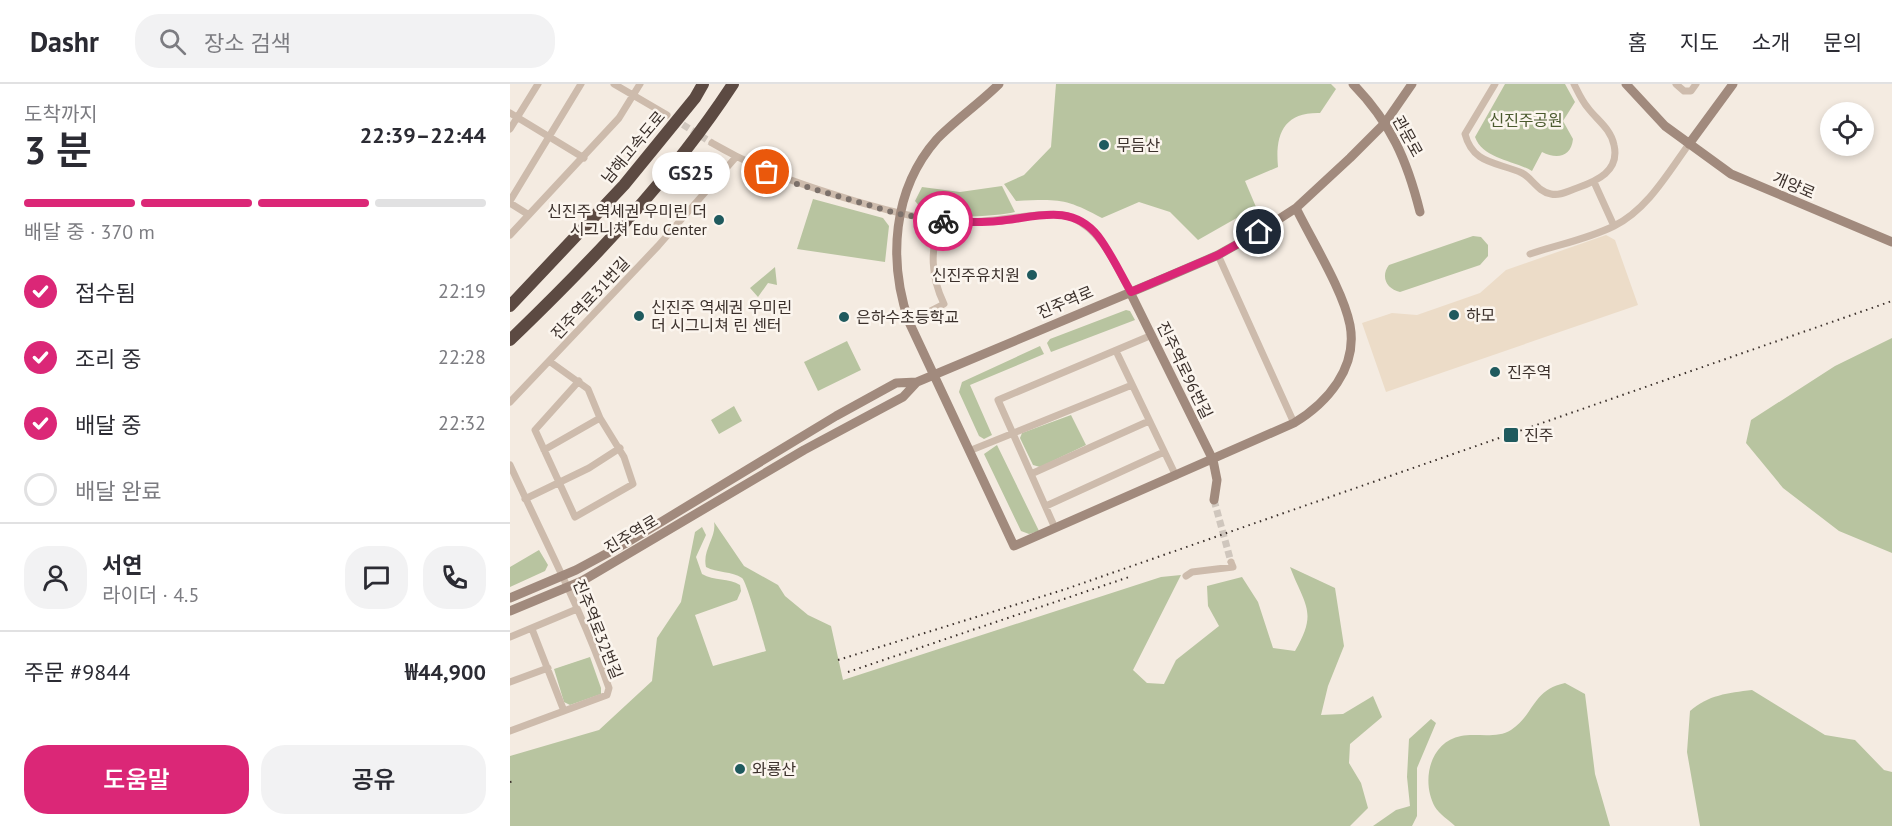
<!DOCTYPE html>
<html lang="ko">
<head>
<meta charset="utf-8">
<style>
  :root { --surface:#fff; --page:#f2f2f3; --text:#2b2b33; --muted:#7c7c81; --line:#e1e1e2; --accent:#db2777 }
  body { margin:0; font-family:"PT Sans","Noto Sans KR",sans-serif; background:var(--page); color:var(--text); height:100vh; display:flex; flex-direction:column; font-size:22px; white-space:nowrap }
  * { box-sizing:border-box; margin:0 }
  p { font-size:20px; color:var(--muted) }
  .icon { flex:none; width:33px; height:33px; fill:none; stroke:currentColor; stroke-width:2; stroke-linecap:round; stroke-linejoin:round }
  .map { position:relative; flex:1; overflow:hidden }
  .panel { display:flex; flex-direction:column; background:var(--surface); width:510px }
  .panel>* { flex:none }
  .tools { position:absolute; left:1310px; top:18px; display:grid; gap:12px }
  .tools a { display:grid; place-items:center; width:54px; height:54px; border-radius:50%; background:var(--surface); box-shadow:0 3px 9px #0003; font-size:30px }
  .pin { position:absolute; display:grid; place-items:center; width:51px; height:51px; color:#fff; margin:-26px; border:3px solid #fff; border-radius:50%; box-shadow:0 2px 6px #0007 }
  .courier { position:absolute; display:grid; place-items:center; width:60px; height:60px; margin:-30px; border:4px solid #db2777; border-radius:50%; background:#fff; color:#222; box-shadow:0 2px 8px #0007 }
  .bubble { position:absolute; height:42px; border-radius:21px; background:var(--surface); box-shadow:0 3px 9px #0003; font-size:20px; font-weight:600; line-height:42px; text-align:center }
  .headline em { font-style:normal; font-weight:600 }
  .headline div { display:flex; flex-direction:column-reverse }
  .headline { display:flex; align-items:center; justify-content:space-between; height:102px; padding:0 24px }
  h1 { font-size:39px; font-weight:600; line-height:45px }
  .bar { display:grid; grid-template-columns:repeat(4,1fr); gap:9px 6px; align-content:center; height:72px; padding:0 24px }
  .bar i { height:8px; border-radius:4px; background:var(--line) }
  .bar .on { background:var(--accent) }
  .bar p { grid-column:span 4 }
  .line { display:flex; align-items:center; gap:15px; padding:0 24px; border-top:2px solid var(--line) }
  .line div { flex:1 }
  .round { display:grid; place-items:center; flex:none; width:63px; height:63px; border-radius:24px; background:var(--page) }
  ol { padding:0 24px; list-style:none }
  li { display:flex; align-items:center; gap:18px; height:66px }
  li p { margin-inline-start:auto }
  li .icon { padding:6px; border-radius:50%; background:var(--accent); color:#fff; stroke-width:4 }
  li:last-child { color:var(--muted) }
  li i { width:33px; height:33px; border:3px solid var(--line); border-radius:50% }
  .cta { display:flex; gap:12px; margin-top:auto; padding:12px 24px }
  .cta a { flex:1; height:69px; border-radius:24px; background:var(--accent); color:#fff; font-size:24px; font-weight:600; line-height:69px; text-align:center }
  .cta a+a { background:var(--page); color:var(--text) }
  header { display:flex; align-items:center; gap:36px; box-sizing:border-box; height:84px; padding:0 30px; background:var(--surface); border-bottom:2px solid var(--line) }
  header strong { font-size:28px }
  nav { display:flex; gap:33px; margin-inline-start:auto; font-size:21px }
  .search { width:420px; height:54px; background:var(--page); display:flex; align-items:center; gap:15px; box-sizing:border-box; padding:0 21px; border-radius:24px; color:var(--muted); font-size:22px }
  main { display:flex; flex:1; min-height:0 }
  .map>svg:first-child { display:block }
  .green { fill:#b8c4a0 }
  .plaza { fill:#ecdcc8 }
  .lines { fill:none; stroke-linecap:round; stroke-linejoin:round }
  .street-tunnel { stroke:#cfc6bd; stroke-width:7; stroke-dasharray:7 3.5; stroke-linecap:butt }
  .street { stroke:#cdbbac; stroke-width:7 }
  .secondary { stroke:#a18a7d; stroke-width:9 }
  .highway { stroke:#5c4a42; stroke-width:12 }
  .rail { stroke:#3b302b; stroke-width:2; stroke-dasharray:1.5 4.5; stroke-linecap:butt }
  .done { stroke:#7c716b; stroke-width:6; stroke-dasharray:0 10.8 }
  .route { stroke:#db2777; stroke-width:8 }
  .poi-dot { fill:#1f5a5e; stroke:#fbf5ee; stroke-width:2 }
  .labels { text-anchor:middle; stroke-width:5; stroke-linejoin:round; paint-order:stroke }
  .park-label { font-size:16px; fill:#4a5a2e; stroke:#fbf5ee }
  .street-label { font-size:16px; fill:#3b302b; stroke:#fbf5ee }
  .poi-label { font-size:16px; fill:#3b302b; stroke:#fbf5ee; text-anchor:start }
</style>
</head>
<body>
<header>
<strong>Dashr</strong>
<div class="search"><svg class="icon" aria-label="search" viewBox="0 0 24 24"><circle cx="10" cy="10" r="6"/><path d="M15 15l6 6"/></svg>장소 검색</div>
<nav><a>홈</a><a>지도</a><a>소개</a><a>문의</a></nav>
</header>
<main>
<section class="panel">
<div class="headline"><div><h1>3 분</h1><p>도착까지</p></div><em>22:39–22:44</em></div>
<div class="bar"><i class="on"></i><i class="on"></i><i class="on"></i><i></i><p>배달 중 · 370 m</p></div>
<ol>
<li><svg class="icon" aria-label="check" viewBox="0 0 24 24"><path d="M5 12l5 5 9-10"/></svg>접수됨<p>22:19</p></li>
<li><svg class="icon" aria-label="check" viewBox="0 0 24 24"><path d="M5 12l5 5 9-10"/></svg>조리 중<p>22:28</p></li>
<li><svg class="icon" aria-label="check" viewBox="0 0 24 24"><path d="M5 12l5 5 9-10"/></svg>배달 중<p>22:32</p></li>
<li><i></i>배달 완료</li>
</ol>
<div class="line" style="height:108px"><a class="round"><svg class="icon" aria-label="person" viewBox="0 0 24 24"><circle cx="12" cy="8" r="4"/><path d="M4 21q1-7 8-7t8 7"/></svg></a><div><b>서연</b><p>라이더 · 4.5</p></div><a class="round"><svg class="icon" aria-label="chat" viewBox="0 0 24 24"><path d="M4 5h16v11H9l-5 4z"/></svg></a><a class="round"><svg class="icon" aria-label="phone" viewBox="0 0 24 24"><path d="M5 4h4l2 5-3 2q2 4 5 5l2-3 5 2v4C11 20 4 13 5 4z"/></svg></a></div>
<div class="line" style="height:78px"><div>주문 #9844</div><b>₩44,900</b></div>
<div class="cta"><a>도움말</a><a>공유</a></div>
</section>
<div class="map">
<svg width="1382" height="742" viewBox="0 0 1382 742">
  <rect width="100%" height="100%" fill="#f4ebe1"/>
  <path class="green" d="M 546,0 L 821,0 L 826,5 L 810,29 C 773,28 765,51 768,83 L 735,97 L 746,123 L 688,156 L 660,128 L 629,118 L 592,134 C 555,114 548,115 506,117 L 494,100 L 514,91 L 541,63 Z
    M 995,0 L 1055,0 L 1065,18 L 1053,37 L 1063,55 C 1061,74 1046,75 1032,68 L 1022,87 C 1003,76 973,75 965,53 Z
    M 492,102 L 505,128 C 483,133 436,135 415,126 C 410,125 408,120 405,117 L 412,103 L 450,108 Z
    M 303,115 L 373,134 L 379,142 L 375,178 L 287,165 Z
    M 963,152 L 971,153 L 978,161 L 978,172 L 970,181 L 890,208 C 877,205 870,193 879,181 Z
    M 265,183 L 267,201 L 258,199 L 248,213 L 240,204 Z
    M 616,226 L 620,227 L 625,236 L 541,268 L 537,259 L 540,255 Z
    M 1382,254 L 1382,469 L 1329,447 L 1273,404 L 1236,359 L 1241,336 L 1325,282 Z
    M 337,257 L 351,286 L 308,307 L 294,278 Z
    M 530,262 L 534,270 L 460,301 L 482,351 L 474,355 L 469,352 L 449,308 L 452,298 Z
    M 224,322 L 232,337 L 209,350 L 201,336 Z
    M 561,331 L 576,361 L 530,383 L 523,381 L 510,354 L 512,349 Z
    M 487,361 L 529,447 L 519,450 L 511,447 L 474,370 Z
    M 204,438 L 234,482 L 268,501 L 275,512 L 298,531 L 321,542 L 333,596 L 651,493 L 671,491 L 623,586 L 637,599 L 654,600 L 666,576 L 709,542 L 698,522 L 697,502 L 732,493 L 748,518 L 763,564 L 785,567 C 808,528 795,522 780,483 L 825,504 L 834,562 L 818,602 L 811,631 L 833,630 L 863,612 L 872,633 L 840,660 L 839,679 L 851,699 L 858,724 L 840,742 L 0,742 L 0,672 L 89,646 L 142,597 L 147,554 L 171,518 L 185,448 L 192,443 L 196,451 L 186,473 L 192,490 C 204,497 219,494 230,501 L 231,507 L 227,516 L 185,531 L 203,582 L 256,567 C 253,557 237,498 232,494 C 222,487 207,489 196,483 C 192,466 207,453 204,438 Z
    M 29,466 L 38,481 L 35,487 L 0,503 L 0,483 Z
    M 80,573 L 91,604 L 91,610 L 60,621 L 54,618 L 44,585 Z
    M 1055,599 L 1075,610 L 1085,690 L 1100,742 L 945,742 C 939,736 929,730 925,723 C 911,698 919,658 951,652 C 966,649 987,655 1001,646 C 1025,630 1022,606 1055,599 Z
    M 1242,606 L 1315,651 L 1345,656 L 1374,686 L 1382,688 L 1382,742 L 1190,742 L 1177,668 L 1180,627 C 1198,611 1218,609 1242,606 Z
    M 921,635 L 926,639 L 907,684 L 907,732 L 902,742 L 863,742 L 886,726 L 900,722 L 897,693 L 899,655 Z"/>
  <path class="plaza" d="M 1096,151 L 1105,156 L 1128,221 L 876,308 L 852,239 L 882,229 L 907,231 L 970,209 L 996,186 Z"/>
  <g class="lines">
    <path class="street-tunnel" d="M 164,35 L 202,59
      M 704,416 L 721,478"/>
    <path class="street" d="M 104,0 L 157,31
      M 985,0 L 955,50 C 963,81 988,78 1012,89 C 1022,94 1028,108 1041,110 C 1050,112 1058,107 1067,104 C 1087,97 1110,87 1104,61 C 1101,45 1087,36 1078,24 C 1072,17 1068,8 1064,0
      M 1166,0 L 1174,7 L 1181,7 L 1186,0
      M 0,29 L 74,74
      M 0,45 L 28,0
      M 202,59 C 250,87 292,101 345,117 C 380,127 415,137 451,138 C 483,140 539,123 563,134 C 593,148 605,181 620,208
      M 1084,98 L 1104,142
      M 0,117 L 71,0
      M 0,119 L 19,131
      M 0,151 L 109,34 L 130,0
      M 1020,170 C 1047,161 1078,155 1104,142 C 1137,126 1158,89 1179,60
      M 708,171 L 784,339
      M 399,238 L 434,220 C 420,191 421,167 429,137
      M 606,267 L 666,392
      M 39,277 L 78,305 L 90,334 L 114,373 L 123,400 L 65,433 L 25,346 L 69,297
      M 0,318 L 148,162 L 226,73
      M 34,366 L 90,334
      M 459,367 L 622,301
      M 0,381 C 34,455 72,527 99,604 L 97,611 L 0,647
      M 521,390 L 639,337
      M 15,415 L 79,384 L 110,364
      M 536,422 L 654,368
      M 545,444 L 488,316 L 642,251
      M 676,492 L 682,488 L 723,483 L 721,478
      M 22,545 L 54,627
      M 0,553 L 67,525
      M 0,598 L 38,584"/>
    <path class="secondary" d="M 489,0 C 471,18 443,38 427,55 C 382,106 378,177 399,238 L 504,462 L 784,339 C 817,319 848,284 840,241 C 833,206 802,157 786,124
      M 843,0 C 881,39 897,76 910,128
      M 1116,0 L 1155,42 L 1221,90 L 1382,158
      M 1179,60 L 1223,0
      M 620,208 L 703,376 L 707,396 L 704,416
      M 0,514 L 66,486 L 118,458 L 326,332 L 386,299 L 407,298
      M 0,527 L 72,497 L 294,366 L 393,313 L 407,298 L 657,193 L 708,171 L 749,148 L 786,124 L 840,74 L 875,39 L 902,0"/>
    <path class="highway" d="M 0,222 L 114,101 L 185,14 L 193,0
      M 0,256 C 81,178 161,95 223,0"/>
    <path class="rail" d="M 328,576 L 556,505 L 1382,217
      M 338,588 L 622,492
      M 0,698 L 5,697"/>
  </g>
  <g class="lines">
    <path class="done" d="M 257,88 L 273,96 L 389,130 L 433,137"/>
    <path class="route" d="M 433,137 C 451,138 470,139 488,137 C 524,134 561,118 588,152 C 601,169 610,189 621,208 L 708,171 L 749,148"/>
  </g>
  <g class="poi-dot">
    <circle cx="594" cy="61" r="6"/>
    <circle cx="209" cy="136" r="6"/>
    <circle cx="522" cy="191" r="6"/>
    <circle cx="944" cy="231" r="6"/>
    <circle cx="129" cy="232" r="6"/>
    <circle cx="334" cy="233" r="6"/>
    <circle cx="985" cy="288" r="6"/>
    <rect x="993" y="343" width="16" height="16" rx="3"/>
    <circle cx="230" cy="685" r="6"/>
  </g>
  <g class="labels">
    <g class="park-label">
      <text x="1016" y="42">신진주공원</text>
    </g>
    <g class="street-label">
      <text transform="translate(898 52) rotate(61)" y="6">관문로</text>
      <text transform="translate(123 63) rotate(-50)" y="6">남해고속도로</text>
      <text transform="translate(1284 101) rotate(23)" y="6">개양로</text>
      <text transform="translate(80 214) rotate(-47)" y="6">진주역로31번길</text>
      <text transform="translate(555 218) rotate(-23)" y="6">진주역로</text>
      <text transform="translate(675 286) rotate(64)" y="6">진주역로96번길</text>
      <text transform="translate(121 450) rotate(-31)" y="6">진주역로</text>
      <text transform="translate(88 545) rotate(68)" y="6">진주역로32번길</text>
    </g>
    <g class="poi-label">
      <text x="606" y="67">무듬산</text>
      <text x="197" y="133" text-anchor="end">신진주 역세권 우미린 더<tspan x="197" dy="18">시그니쳐 Edu Center</tspan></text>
      <text x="510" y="197" text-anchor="end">신진주유치원</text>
      <text x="141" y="229">신진주 역세권 우미린<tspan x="141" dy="18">더 시그니쳐 린 센터</tspan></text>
      <text x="956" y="237">하모</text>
      <text x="346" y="239">은하수초등학교</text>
      <text x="997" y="294">진주역</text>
      <text x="1014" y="357">진주</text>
      <text x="242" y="691">와룡산</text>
    </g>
  </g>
</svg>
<div class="tools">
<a><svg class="icon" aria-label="locate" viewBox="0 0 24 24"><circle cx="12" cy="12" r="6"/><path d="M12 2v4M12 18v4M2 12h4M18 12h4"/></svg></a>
</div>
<div class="pin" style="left:257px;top:88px;background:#ea580c"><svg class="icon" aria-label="bag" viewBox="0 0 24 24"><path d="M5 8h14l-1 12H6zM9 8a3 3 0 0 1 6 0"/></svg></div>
<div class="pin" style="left:749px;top:148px;background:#1f2937"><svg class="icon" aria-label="home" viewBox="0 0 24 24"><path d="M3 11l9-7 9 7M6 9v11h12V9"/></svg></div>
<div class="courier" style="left:433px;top:137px"><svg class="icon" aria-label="bike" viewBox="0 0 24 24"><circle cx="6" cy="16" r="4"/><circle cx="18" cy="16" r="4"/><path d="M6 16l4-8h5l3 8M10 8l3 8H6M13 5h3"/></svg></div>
<div class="bubble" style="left:142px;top:68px;width:78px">GS25</div>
</div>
</main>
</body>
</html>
